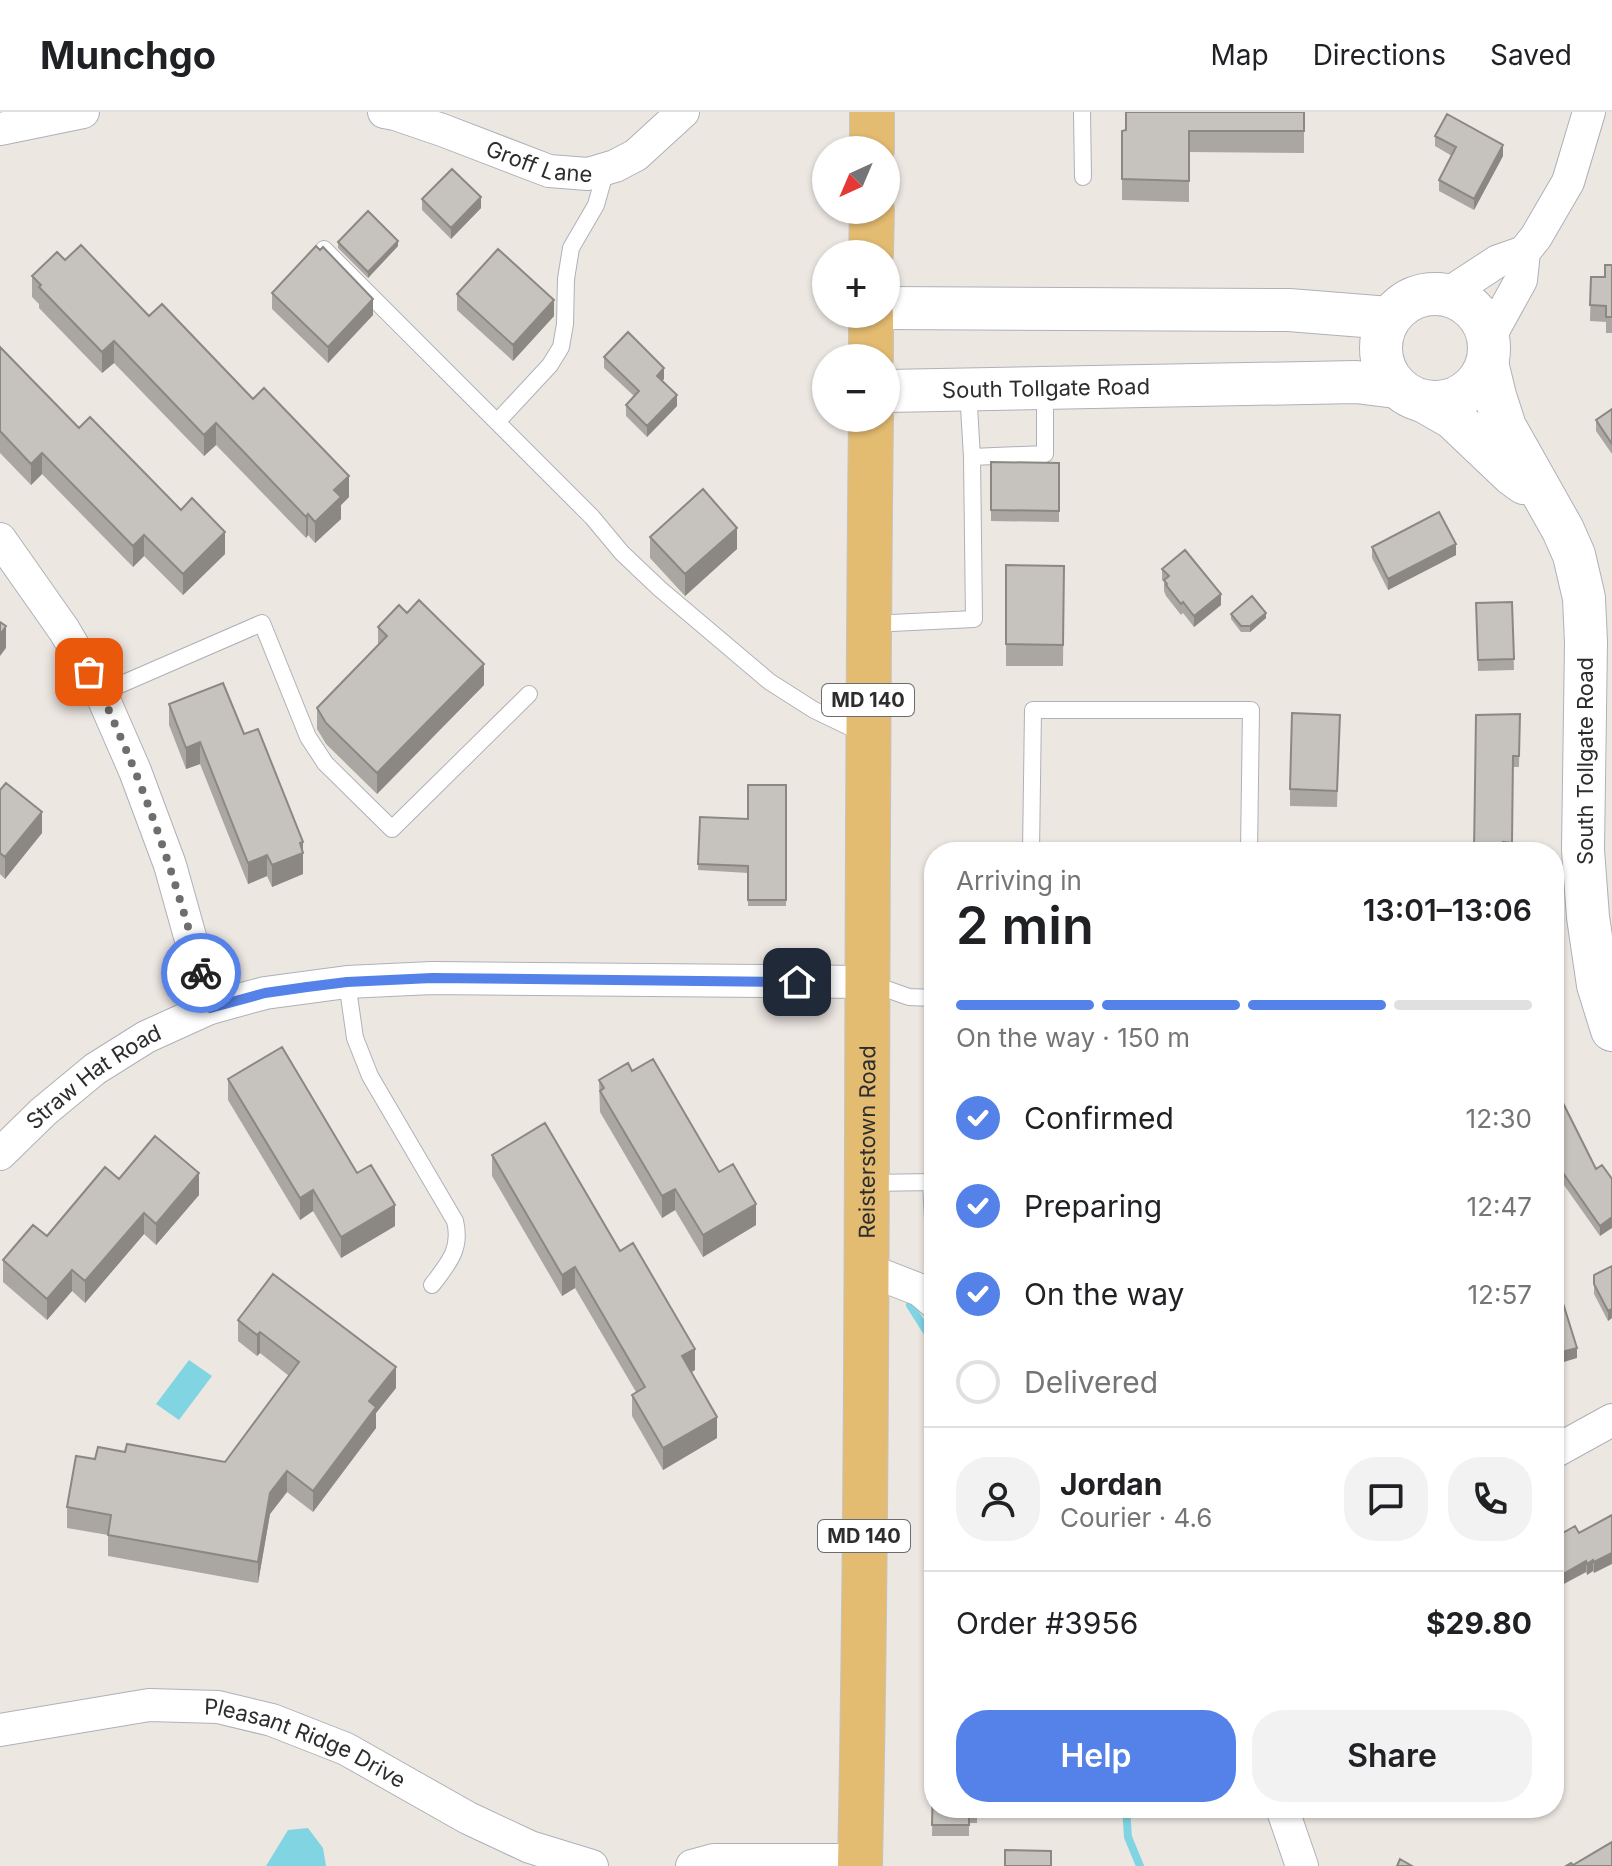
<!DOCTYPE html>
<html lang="en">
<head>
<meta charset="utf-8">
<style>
  :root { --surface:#fff; --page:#f2f2f2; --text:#202124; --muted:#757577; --line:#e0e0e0; --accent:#5482e8 }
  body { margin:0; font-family:Inter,sans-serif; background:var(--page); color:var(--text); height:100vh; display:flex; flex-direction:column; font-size:30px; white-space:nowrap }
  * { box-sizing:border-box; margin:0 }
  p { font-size:26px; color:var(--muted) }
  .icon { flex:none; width:44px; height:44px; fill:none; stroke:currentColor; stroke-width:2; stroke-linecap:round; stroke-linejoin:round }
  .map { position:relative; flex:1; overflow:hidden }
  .sheet { position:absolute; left:924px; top:730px; width:640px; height:976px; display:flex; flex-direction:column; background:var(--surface); border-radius:32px; box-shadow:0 2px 6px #0004 }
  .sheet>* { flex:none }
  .needle { width:52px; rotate:224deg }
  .fabs { position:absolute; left:812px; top:24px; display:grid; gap:16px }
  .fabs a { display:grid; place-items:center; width:88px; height:88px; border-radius:50%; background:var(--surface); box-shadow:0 2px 6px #0004; font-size:40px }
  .pin { position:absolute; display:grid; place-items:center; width:68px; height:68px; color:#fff; margin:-34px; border-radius:16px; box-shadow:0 4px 12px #0006 }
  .courier { position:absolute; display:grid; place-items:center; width:80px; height:80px; margin:-40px; border:6px solid #5482e8; border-radius:50%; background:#fff; color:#222; box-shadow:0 2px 10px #0007 }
  .overview em { font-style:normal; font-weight:600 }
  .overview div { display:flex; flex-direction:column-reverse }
  .overview { display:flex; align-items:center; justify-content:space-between; height:136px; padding:0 32px }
  h1 { font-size:52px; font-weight:600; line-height:60px }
  .bar { display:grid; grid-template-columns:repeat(4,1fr); gap:12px 8px; align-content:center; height:96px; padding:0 32px }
  .bar i { height:10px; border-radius:6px; background:var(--line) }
  .bar .current { background:var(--accent) }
  .bar p { grid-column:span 4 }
  .line { display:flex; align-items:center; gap:20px; padding:0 32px; border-top:2px solid var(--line) }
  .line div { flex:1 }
  .round { display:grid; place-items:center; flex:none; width:84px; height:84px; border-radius:32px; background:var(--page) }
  ol { padding:0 32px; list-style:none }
  li { display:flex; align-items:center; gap:24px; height:88px }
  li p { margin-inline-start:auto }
  li .icon { padding:8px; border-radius:50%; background:var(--accent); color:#fff; stroke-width:4 }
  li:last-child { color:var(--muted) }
  li i { width:44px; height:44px; border:4px solid var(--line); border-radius:50% }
  .primary-button { display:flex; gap:16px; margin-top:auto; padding:16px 32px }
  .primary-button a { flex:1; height:92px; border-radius:32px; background:var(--accent); color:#fff; font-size:32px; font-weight:600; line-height:92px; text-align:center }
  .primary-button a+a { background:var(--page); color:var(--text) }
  header { display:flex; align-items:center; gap:48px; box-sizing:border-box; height:112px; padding:0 40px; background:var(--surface); border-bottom:2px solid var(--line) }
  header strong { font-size:38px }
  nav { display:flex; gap:44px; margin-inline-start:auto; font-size:28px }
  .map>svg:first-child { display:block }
  .water { fill:#81d5e3 }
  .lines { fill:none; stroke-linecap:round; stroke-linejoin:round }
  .stream { stroke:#81d5e3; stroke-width:8 }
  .service-casing { stroke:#aeb1b8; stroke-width:18 }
  .minor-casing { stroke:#aeb1b8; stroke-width:34 }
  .tertiary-casing { stroke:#aeb1b8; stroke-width:44 }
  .primary-casing { stroke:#c4c4c4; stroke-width:46 }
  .service { stroke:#fff; stroke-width:16 }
  .minor { stroke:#fff; stroke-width:32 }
  .tertiary { stroke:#fff; stroke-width:42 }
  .primary { stroke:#e3bb71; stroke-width:44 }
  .wall { fill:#aaa7a3 }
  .shaded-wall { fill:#8b8884 }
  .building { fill:#c6c2bd; stroke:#8b8884; stroke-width:2 }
  .done { stroke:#706e6c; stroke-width:8; stroke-dasharray:0 14.4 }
  .route { stroke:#5482e8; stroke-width:10 }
  .labels { text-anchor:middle; stroke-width:7; stroke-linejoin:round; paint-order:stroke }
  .shield { fill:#fff; stroke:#6c6c6c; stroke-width:2 }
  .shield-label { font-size:20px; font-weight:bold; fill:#2d2d2d }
  .street-label { font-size:22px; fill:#2d2d2d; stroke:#fff }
</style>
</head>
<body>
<header>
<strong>Munchgo</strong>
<nav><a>Map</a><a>Directions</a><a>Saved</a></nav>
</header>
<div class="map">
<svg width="1612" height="1754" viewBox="0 0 1612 1754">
  <rect width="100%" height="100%" fill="#ede7e2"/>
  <path class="water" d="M 189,1248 L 212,1264 L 179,1308 L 156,1292 Z
    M 308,1716 L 323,1736 L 326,1754 L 266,1754 L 288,1718 Z"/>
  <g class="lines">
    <path class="stream" d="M 910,1193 L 934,1231
      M 1126,1696 L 1128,1725 L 1140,1754"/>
    <g class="service-casing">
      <path id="service" d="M 1082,0 L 1083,65
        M 324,137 L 592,405 L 622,441 L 660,477 L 770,570 L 814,598 L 866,623
        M 497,310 L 550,253 L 561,235 L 565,212 L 566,167 L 571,136 L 596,93 L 606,57
        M 972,345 L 1045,342 L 1045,277
        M 871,512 L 974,507 L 972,345 L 968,278
        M 101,581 L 262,511 L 308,625 L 325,651 L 392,717 L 529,582
        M 1031,740 L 1033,598 L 1251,598 L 1249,740
        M 347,870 L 355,926 L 370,964 L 455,1109 C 462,1137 448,1152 432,1173
        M 872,872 L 909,885 L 934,886
        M 931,1070 L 934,1126
        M 868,1071 L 934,1070"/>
    </g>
    <g class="minor-casing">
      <g id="minor">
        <path id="s1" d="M 384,0 L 395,2 L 442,18 L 549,59 L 588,62 L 615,54 L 636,43 L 683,0"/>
        <path d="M 0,17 L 83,0"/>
        <path d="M 1446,183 L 1498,149 L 1524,140"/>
        <path d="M 1489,226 L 1521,168 L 1524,140 L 1536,125 L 1568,70 L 1589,0"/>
        <path d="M 0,427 L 64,518 L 101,581 L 135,659 L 170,753 L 210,896"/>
        <path id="s2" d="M 0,1042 L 43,1000 L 95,957 L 146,925 L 210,896 L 265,881 L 347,870 L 432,866 L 866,870"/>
        <path d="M 866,1157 L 920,1178 L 934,1190"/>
        <path d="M 1554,1340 L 1612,1308"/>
        <path id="s3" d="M 0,1618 L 149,1593 L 218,1595 L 272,1608 L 346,1637 L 468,1706 L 530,1735 L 592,1754"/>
        <path d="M 1282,1696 L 1302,1754"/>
        <path d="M 692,1754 L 714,1748 L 860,1748"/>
      </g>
    </g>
    <g class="tertiary-casing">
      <g id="tertiary">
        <circle cx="1435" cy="236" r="54"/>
        <path d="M 886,196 L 1289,198 L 1389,206"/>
        <path d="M 1488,255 L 1495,284 L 1505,315 L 1563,418 L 1574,443 L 1584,486 L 1586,530 L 1583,738 L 1588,805 L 1598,873 L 1612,918"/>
        <path id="s4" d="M 886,279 L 1356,270 L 1396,275"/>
        <path d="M 1425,290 L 1453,306 L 1513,363 L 1524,371"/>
      </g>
    </g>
    <g class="primary-casing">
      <g id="primary">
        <path d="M 872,38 L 872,0"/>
        <path d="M 871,142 L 872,98"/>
        <path d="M 871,246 L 871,202"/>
        <path id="s5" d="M 860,1754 C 870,1272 865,789 871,306"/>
      </g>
    </g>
    <use href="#service" class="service"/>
    <use href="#minor" class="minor"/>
    <use href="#tertiary" class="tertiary"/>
    <use href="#primary" class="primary"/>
  </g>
  <path class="wall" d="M 1304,0 L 1304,41 L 1189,40 L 1189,90 L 1122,88 L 1122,19 Z
    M 1435,24 L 1503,44 L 1474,98 L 1439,79 L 1439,68 L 1452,44 L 1435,34 Z
    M 422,87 L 481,96 L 451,127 L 422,98 Z
    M 338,130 L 398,134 L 368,166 L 338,136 Z
    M 65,148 L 149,204 L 349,385 L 341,393 L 341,407 L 315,431 L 308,423 L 306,426 L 216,333 L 204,344 L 114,251 L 102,261 L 39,196 L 39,192 L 32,185 L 32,164 Z
    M 1612,153 L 1612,221 L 1606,221 L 1606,210 L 1590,209 L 1591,165 L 1605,165 Z
    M 272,181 L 373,203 L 328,251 L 272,197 Z
    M 457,182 L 554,204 L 513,249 L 457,198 Z
    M 0,235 L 79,316 L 181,398 L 225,442 L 183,483 L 144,444 L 133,455 L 42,362 L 31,373 L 0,341 Z
    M 604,245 L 664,267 L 662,269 L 677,294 L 647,325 L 626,304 L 626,293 L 634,284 L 604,256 Z
    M 1612,297 L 1612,342 L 1596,319 L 1596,308 Z
    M 991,350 L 1059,351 L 1059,410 L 991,409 Z
    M 650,425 L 737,437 L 685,484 L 650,446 Z
    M 1372,435 L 1456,443 L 1388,478 L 1372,446 Z
    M 1006,453 L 1064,454 L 1063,554 L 1006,554 Z
    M 1162,457 L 1221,493 L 1194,515 L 1183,501 L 1181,503 L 1166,484 L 1164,479 L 1164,470 L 1162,468 Z
    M 1512,490 L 1514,558 L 1478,559 L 1476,491 Z
    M 407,501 L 484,573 L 377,682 L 326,632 L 317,617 L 317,596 L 378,533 L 378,515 Z
    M 1231,502 L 1266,506 L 1250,520 L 1241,520 L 1231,507 Z
    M 169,592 L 244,622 L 303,730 L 303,762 L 272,775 L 267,764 L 248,772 L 200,652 L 186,657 L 169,613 Z
    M 1520,602 L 1519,655 L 1513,655 L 1512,740 L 1474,740 Z
    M 1340,603 L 1337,695 L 1290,694 L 1290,677 Z
    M 786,673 L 786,794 L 748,794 L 748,761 L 698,758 L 700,705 L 748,707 Z
    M 0,678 L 42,721 L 5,767 L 0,762 Z
    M 632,959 L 719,1060 L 756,1113 L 703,1145 L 675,1098 L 662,1106 L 600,1000 L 599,968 Z
    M 228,967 L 357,1061 L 395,1114 L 341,1146 L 313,1099 L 300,1108 L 228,988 Z
    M 1554,988 L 1596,1057 L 1602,1053 L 1600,1124 L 1554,1059 Z
    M 492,1043 L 620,1139 L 695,1258 L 691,1260 L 717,1326 L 663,1358 L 632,1304 L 632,1283 L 636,1280 L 575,1176 L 562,1184 L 492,1064 Z
    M 119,1067 L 199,1083 L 156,1133 L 144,1122 L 85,1191 L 72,1179 L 47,1208 L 3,1170 L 3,1148 L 47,1124 Z
    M 1612,1154 L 1612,1206 L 1608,1209 L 1594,1182 L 1594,1163 Z
    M 238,1208 L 396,1276 L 376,1301 L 376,1316 L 313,1400 L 287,1380 L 270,1402 L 258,1471 L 108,1444 L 108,1423 L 67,1416 L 67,1395 L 95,1347 L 125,1340 L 225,1350 L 289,1264 L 260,1241 L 257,1244 L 238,1229 Z
    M 932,1312 L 934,1312 L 934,1532 L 931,1532 Z
    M 1612,1403 L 1594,1461 L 1593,1459 L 1587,1463 L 1586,1460 L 1556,1476 L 1554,1472 L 1554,1426 L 1579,1421 Z
    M 934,1626 L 977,1696 L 977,1711 L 969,1711 L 969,1724 L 932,1724 Z"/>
  <path class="shaded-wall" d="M 1503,33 L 1503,44 L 1474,98 L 1474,87 Z
    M 481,85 L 481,96 L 451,127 L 451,116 Z
    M 398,129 L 398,134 L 368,166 L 368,160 Z
    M 373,187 L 373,203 L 328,251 L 328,235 Z
    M 554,188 L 554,204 L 513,249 L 513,233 Z
    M 114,229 L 114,251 L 102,261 L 102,240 Z
    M 664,256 L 664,267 L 657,275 L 657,264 Z
    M 677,283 L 677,294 L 647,325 L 647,314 Z
    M 216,311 L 216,333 L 204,344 L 204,323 Z
    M 42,341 L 42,362 L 31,373 L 31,352 Z
    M 349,364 L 349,385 L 341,393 L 341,407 L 315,431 L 315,410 L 334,378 Z
    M 308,402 L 308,423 L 306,426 L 306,405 Z
    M 737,416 L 737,437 L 685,484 L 685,462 Z
    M 225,420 L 225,442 L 183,483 L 183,462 Z
    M 144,423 L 144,444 L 133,455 L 133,434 Z
    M 1456,432 L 1456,443 L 1388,478 L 1388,467 Z
    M 1221,482 L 1221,493 L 1194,515 L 1194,504 Z
    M 1266,501 L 1266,506 L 1250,520 L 1250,514 Z
    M 6,514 L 6,536 L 0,544 L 0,523 Z
    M 484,552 L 484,573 L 377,682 L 377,661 Z
    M 200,630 L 200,652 L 186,657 L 186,636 Z
    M 42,700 L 42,721 L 5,767 L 5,745 Z
    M 303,730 L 303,762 L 272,775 L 272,753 Z
    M 267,743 L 267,764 L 248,772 L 248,751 Z
    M 199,1061 L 199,1083 L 156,1133 L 156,1112 Z
    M 675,1077 L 675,1098 L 662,1106 L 662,1084 Z
    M 313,1078 L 313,1099 L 300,1108 L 300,1086 Z
    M 756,1092 L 756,1113 L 703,1145 L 703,1123 Z
    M 395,1093 L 395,1114 L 341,1146 L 341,1125 Z
    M 144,1101 L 144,1122 L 85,1191 L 85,1169 Z
    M 1612,1105 L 1612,1116 L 1600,1124 L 1600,1114 Z
    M 575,1155 L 575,1176 L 562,1184 L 562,1163 Z
    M 72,1158 L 72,1179 L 47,1208 L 47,1187 Z
    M 1612,1197 L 1612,1206 L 1608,1209 L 1608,1199 Z
    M 260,1220 L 260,1241 L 257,1244 L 257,1223 Z
    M 1577,1236 L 1577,1246 L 1554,1253 L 1554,1242 Z
    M 695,1237 L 695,1258 L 682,1266 L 682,1244 Z
    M 396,1255 L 396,1276 L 376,1301 L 376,1316 L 313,1400 L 313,1379 L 369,1289 Z
    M 717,1305 L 717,1326 L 663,1358 L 663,1336 Z
    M 287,1359 L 287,1380 L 270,1402 L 258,1471 L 258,1450 L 270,1381 Z
    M 1612,1441 L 1612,1452 L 1594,1461 L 1594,1450 Z
    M 1593,1448 L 1593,1459 L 1587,1463 L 1587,1452 Z
    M 1586,1449 L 1586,1460 L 1556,1476 L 1556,1466 Z"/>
  <path class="building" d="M 1126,0 L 1304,0 L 1304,19 L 1189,19 L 1189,69 L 1122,67 L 1122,19 L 1126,18 Z
    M 1447,2 L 1503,33 L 1474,87 L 1439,68 L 1456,35 L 1435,24 Z
    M 452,57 L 481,85 L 451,116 L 422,87 Z
    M 368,99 L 398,129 L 368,160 L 338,130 Z
    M 81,133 L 149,204 L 162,192 L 253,287 L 264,276 L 349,364 L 334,378 L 341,385 L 315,410 L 308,402 L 306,405 L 216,311 L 204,323 L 114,229 L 102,240 L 39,175 L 41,173 L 32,164 L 57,140 L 65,148 Z
    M 316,134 L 320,138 L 323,135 L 373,187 L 328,235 L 272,181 Z
    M 498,137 L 554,188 L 513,233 L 457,182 Z
    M 1605,153 L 1612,153 L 1612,205 L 1606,205 L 1606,194 L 1590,193 L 1591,165 L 1605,165 Z
    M 628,220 L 664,256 L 657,264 L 677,283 L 647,314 L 626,293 L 639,279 L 604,245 Z
    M 0,235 L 79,316 L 90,305 L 181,398 L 192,386 L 225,420 L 183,462 L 144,423 L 133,434 L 42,341 L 31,352 L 0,319 Z
    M 1612,297 L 1612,332 L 1596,308 Z
    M 991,350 L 1059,351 L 1059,399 L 991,398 Z
    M 703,377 L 737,416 L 685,462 L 650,425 Z
    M 1439,400 L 1456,432 L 1388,467 L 1372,435 Z
    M 1185,438 L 1221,482 L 1194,504 L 1183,490 L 1181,492 L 1166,473 L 1167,472 L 1164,468 L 1169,464 L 1162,457 Z
    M 1006,453 L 1064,454 L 1063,533 L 1006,532 Z
    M 1252,484 L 1266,501 L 1250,514 L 1241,514 L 1231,502 Z
    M 419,488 L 484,552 L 377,661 L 326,611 L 317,596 L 387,524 L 378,515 L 399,493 L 407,501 Z
    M 1512,490 L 1514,547 L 1478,548 L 1476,491 Z
    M 0,510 L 6,514 L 0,523 Z
    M 223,571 L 244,622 L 258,617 L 303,730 L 300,731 L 303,741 L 272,753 L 267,743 L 248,751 L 200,630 L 186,636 L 169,592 Z
    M 1292,601 L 1340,603 L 1337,679 L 1290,677 Z
    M 1520,602 L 1519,644 L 1513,644 L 1512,731 L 1503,730 L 1504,740 L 1474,740 L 1476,603 Z
    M 6,671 L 42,700 L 5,745 L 0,741 L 0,678 Z
    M 748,673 L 786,673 L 786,788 L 748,788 L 748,754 L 698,752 L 700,705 L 748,707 Z
    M 282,935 L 357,1061 L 371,1053 L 395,1093 L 341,1125 L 313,1078 L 300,1086 L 228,967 Z
    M 653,947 L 719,1060 L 733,1052 L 756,1092 L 703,1123 L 675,1077 L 662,1084 L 600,979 L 604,976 L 599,968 L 628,951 L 632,959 Z
    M 1560,985 L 1596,1057 L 1602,1053 L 1612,1067 L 1612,1105 L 1600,1114 L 1554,1048 L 1554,988 Z
    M 545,1011 L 620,1139 L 633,1131 L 695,1237 L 682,1244 L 717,1305 L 663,1336 L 632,1283 L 645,1275 L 575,1155 L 562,1163 L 492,1043 Z
    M 155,1024 L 199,1061 L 156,1112 L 144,1101 L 85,1169 L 72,1158 L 47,1187 L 3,1148 L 33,1113 L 47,1124 L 105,1055 L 119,1067 Z
    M 1612,1154 L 1612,1197 L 1608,1199 L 1594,1172 L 1594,1163 Z
    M 273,1162 L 396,1255 L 369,1289 L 376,1295 L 313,1379 L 287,1359 L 270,1381 L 258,1450 L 108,1423 L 111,1403 L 67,1395 L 76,1344 L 95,1347 L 98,1335 L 125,1340 L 127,1332 L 225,1350 L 299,1250 L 260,1220 L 257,1223 L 238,1208 Z
    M 1562,1188 L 1577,1236 L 1554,1242 L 1554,1191 Z
    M 932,1312 L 934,1312 L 934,1511 L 931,1511 Z
    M 1612,1403 L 1612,1441 L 1594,1450 L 1593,1448 L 1587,1452 L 1586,1449 L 1556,1466 L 1554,1461 L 1554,1426 L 1575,1414 L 1579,1421 Z
    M 934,1626 L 934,1696 L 977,1696 L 977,1700 L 969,1700 L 969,1713 L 932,1713 Z
    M 1612,1730 L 1612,1754 L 1566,1754 L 1571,1751 L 1573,1753 Z
    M 1005,1738 L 1051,1739 L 1051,1754 L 1005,1754 Z
    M 1400,1747 L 1412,1754 L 1397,1754 Z"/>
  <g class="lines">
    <path class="done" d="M 89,560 C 103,583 113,608 124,633 C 156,707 180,784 201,861"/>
    <path class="route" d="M 201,861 L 210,896 L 265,881 L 307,875 L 347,870 L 432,866 L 797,870"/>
  </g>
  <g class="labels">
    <g class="shield">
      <rect x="822" y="572" width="92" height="32" rx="6"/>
      <rect x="818" y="1408" width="92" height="32" rx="6"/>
    </g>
    <g class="shield-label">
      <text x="868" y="595">MD 140</text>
      <text x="864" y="1431">MD 140</text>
    </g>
    <g class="street-label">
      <text dy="8" stroke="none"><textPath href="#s1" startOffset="164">Groff Lane</textPath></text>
      <text dy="8" stroke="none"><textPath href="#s4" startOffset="160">South Tollgate Road</textPath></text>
      <text transform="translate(1585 649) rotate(-90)" y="8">South Tollgate Road</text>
      <text dy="8" stroke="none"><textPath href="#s2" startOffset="122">Straw Hat Road</textPath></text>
      <text dy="8" stroke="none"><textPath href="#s5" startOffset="724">Reisterstown Road</textPath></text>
      <text dy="8" stroke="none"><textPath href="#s3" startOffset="314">Pleasant Ridge Drive</textPath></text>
    </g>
  </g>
</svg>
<div class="fabs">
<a><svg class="needle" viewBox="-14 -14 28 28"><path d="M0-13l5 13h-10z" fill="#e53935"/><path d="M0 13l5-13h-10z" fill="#757577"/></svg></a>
<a>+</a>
<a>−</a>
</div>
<div class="pin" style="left:89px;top:560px;background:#ea580c"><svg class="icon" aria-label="bag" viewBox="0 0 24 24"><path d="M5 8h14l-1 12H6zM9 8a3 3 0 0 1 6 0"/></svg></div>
<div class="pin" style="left:797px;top:870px;background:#1f2937"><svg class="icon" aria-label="home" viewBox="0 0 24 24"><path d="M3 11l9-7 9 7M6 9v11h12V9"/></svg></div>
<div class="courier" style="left:201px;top:861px"><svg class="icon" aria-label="bike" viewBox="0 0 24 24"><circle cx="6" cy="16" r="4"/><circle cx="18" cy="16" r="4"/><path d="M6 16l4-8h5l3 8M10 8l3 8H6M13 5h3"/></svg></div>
<section class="sheet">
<div class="overview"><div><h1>2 min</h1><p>Arriving in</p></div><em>13:01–13:06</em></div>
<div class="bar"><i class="current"></i><i class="current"></i><i class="current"></i><i></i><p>On the way · 150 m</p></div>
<ol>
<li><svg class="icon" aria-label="check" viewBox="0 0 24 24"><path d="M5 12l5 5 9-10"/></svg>Confirmed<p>12:30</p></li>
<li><svg class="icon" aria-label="check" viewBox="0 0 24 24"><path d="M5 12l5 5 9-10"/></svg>Preparing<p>12:47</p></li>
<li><svg class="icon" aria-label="check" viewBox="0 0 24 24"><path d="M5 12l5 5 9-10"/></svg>On the way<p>12:57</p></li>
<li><i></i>Delivered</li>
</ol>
<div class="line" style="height:144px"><a class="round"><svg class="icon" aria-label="person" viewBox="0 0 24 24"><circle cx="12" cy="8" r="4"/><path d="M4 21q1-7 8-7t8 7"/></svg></a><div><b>Jordan</b><p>Courier · 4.6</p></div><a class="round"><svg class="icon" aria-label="chat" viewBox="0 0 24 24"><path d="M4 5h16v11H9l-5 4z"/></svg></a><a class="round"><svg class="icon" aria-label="phone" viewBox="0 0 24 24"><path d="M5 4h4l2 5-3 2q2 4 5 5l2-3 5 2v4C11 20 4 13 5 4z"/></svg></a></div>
<div class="line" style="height:104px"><div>Order #3956</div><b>$29.80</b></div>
<div class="primary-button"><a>Help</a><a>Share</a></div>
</section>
</div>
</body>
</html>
